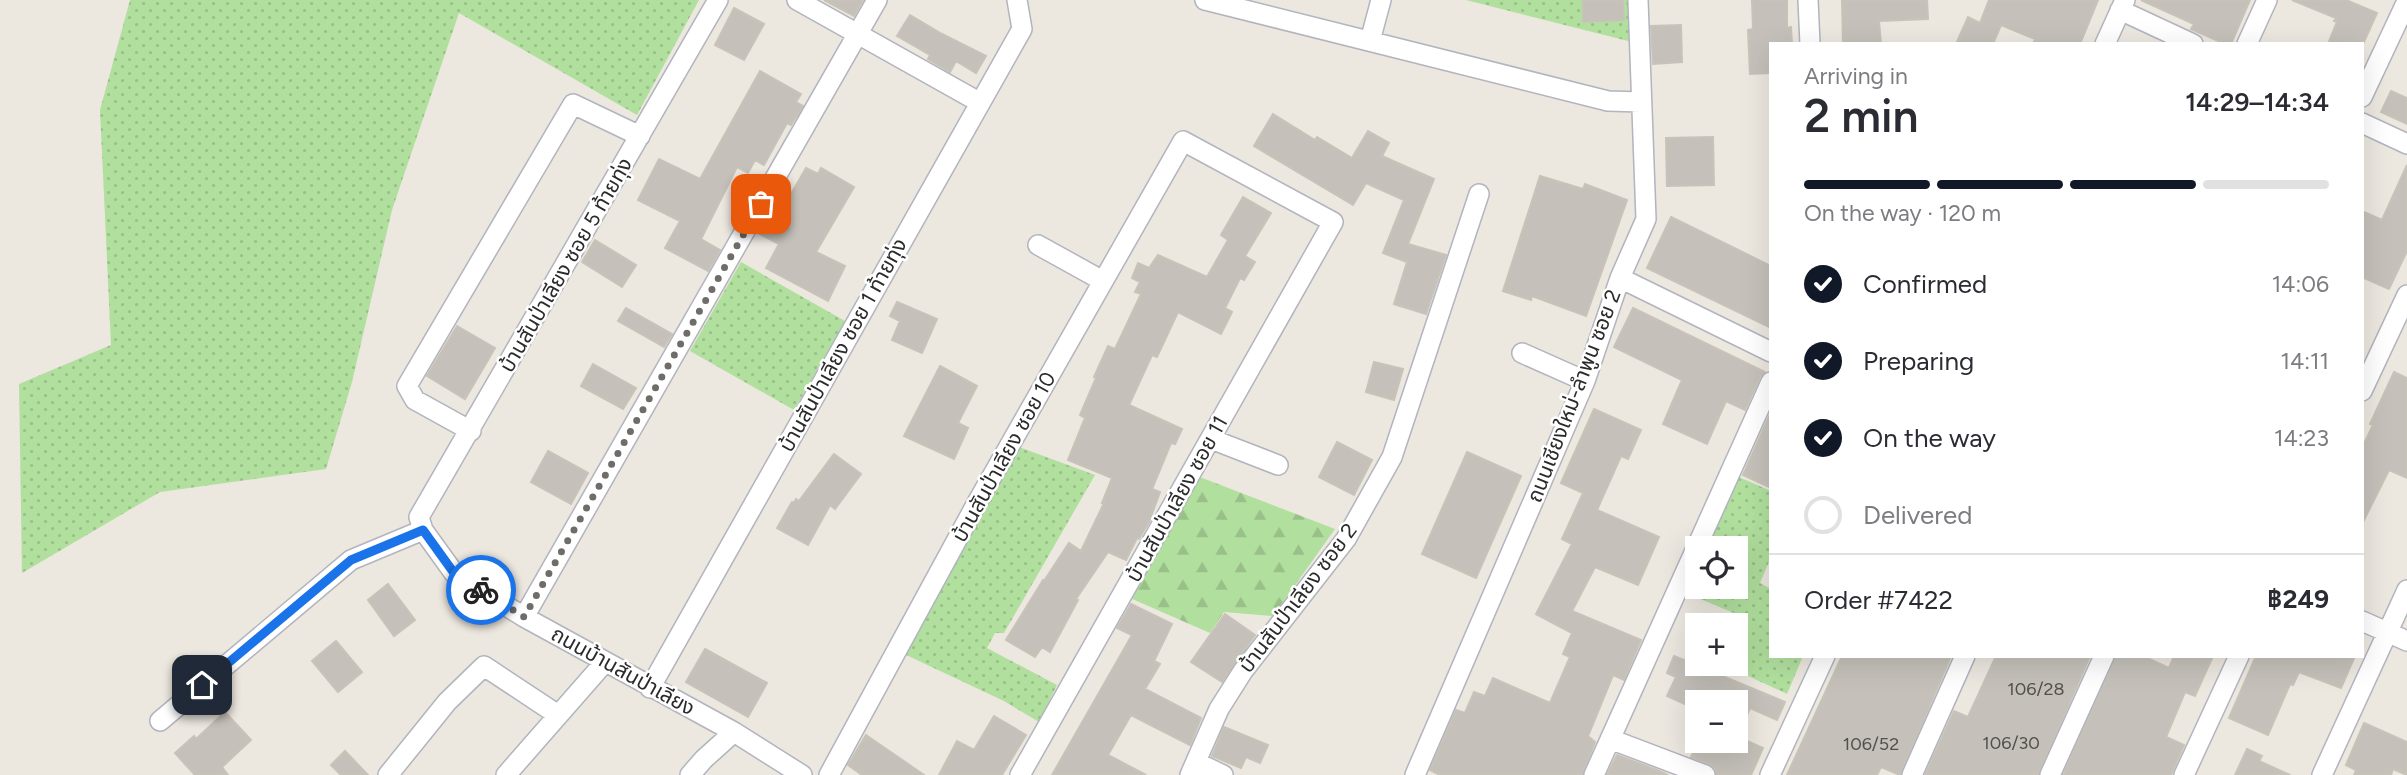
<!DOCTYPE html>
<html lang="en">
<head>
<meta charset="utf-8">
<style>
  :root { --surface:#fff; --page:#f2f2f3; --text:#2b2b33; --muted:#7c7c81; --line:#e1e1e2; --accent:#111827 }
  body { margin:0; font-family:Figtree,"Noto Sans Thai",sans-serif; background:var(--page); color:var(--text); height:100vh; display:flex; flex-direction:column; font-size:26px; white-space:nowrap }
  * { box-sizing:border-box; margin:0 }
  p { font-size:23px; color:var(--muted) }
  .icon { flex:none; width:38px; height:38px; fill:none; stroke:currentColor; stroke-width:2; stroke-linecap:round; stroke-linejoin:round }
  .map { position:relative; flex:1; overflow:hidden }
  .panel { position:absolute; left:1769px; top:42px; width:595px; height:616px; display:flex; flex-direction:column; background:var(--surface); border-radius:0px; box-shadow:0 7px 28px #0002 }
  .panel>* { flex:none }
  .buttons { position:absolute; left:1685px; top:536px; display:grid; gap:14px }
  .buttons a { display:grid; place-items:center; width:63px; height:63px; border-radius:0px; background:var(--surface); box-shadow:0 7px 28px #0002; font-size:35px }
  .pin { position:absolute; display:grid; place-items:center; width:60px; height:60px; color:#fff; margin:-30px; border-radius:14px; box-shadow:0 4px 10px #0006 }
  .courier { position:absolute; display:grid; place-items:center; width:70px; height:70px; margin:-35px; border:5px solid #1a73e8; border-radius:50%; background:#fff; color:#222; box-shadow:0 2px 9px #0007 }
  .overview em { font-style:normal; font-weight:600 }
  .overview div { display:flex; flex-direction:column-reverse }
  .overview { display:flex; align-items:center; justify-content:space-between; height:119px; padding:0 35px }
  h1 { font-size:46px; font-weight:600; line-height:52px }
  .bar { display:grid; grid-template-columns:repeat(4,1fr); gap:10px 7px; align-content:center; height:84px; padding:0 35px }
  .bar i { height:9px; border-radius:5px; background:var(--line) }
  .bar .on { background:var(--accent) }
  .bar p { grid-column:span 4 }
  .line { display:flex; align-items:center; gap:18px; padding:0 35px; border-top:2px solid var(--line) }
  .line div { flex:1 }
  ol { padding:0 35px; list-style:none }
  li { display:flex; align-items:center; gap:21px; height:77px }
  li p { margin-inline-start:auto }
  li .icon { padding:7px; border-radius:50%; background:var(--accent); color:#fff; stroke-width:4 }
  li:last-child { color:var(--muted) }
  li i { width:38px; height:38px; border:4px solid var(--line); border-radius:50% }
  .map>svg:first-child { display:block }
  .grass { fill:url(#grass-dots) }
  .forest { fill:url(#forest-firs) }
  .building { fill:#c5c1ba; stroke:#c8c3b8; stroke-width:2 }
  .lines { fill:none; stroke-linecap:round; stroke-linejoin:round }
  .street-casing { stroke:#b2b4be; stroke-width:22 }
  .street { stroke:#fff; stroke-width:19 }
  .done { stroke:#6f6d6a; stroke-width:7; stroke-dasharray:0 12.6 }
  .route { stroke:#1a73e8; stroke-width:9 }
  .labels { text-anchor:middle; stroke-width:5; stroke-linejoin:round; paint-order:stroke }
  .number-label { font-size:18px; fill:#52504f }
  .street-label { font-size:21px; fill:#2b2b2b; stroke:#fff }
</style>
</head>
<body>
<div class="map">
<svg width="2407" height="775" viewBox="0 0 2407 775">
  <defs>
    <pattern id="grass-dots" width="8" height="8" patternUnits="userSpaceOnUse" patternTransform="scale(1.75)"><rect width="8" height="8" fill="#b1e09e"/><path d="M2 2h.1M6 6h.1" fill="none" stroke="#98c088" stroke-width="1.8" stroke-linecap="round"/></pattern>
    <pattern id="forest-firs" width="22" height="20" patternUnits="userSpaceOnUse" patternTransform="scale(1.75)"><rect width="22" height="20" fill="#b1e09e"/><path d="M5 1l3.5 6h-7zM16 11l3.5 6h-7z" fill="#98c088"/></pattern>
  </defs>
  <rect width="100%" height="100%" fill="#ece7df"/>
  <path class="grass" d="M 130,0 L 699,0 L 637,115 L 459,13 L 392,210 L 352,382 L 326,469 L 160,492 L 22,573 L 19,384 L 111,345 L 100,110 Z
    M 1466,0 L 1631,0 L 1632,42 Z
    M 741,262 L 845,321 L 794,410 L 690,351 Z
    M 1019,447 L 1095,475 L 1004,633 L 995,633 L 987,648 L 1057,685 L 1039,722 L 1004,701 L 904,654 Z
    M 1734,475 L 1771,491 L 1771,557 L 1760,583 L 1771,589 L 1771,656 L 1803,656 L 1787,694 L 1722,664 L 1736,663 L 1736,630 L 1741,616 L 1681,591 L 1697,555 L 1698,586 L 1736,586 L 1736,548 L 1701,548 Z"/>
  <path class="forest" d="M 1197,476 L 1335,529 L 1273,616 L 1224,612 L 1210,633 L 1130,598 Z"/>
  <path class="building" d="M 824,0 L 863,0 L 854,16 Z
    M 1583,0 L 1623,0 L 1624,20 L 1583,22 Z
    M 1752,0 L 1787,0 L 1787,28 L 1791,27 L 1792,44 L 1771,44 L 1771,73 L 1750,74 L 1748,30 L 1753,29 Z
    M 1842,0 L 1927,0 L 1928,19 L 1879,21 L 1881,44 L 1843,44 Z
    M 1989,0 L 2098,0 L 2080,44 L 2033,44 L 2035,39 L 2001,25 L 1993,44 L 1956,44 L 1968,17 L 1980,23 Z
    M 2141,0 L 2250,0 L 2231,44 L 2225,44 L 2191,29 L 2194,24 Z
    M 2292,0 L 2346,0 L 2377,13 L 2363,44 L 2328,44 L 2337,22 L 2334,21 L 2336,18 Z
    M 734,8 L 764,24 L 744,60 L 715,45 Z
    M 910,15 L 942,34 L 986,56 L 976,73 L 956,61 L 950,72 L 928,59 L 930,55 L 897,36 Z
    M 1681,25 L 1682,62 L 1653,64 L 1651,26 Z
    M 760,71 L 801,94 L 796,102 L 803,106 L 791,125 L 787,123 L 764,165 L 755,160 L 748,173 L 737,167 L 701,239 L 720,250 L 708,271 L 665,248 L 680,221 L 638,200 L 659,159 L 700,179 Z
    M 2391,91 L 2407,98 L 2407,124 L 2381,112 Z
    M 1273,114 L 1315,140 L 1317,137 L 1352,158 L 1368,131 L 1389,143 L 1382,156 L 1434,179 L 1408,244 L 1446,255 L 1426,314 L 1394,304 L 1407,262 L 1383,253 L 1404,200 L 1366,183 L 1353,205 L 1254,146 Z
    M 1713,137 L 1714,185 L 1667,186 L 1666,138 Z
    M 2407,165 L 2407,251 L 2389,289 L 2362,277 L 2362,211 L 2382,220 Z
    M 806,168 L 818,174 L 821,168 L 854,187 L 816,252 L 845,266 L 828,301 L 766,268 L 779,244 L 758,233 L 773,207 L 781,211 Z
    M 1540,176 L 1583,189 L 1585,184 L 1627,200 L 1586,316 L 1532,296 L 1531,300 L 1503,291 Z
    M 1243,197 L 1271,213 L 1245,256 L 1255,262 L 1244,280 L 1240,278 L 1225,308 L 1232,312 L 1221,334 L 1178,312 L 1157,357 L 1152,355 L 1129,405 L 1182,429 L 1175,444 L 1171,443 L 1152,489 L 1160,492 L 1149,522 L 1139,539 L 1137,538 L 1126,560 L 1108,552 L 1076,599 L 1078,600 L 1050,652 L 1042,647 L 1035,657 L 1006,640 L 1043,580 L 1044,581 L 1069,543 L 1081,551 L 1104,503 L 1102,503 L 1112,478 L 1068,460 L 1085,418 L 1080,415 L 1096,378 L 1094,377 L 1108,346 L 1115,349 L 1141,294 L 1135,292 L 1140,282 L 1132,278 L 1138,263 L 1149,268 L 1158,255 L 1207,277 L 1228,240 L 1221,235 Z
    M 1671,217 L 1771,266 L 1771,328 L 1647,268 Z
    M 595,240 L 636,265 L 622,287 L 582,262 Z
    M 897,302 L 937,319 L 922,353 L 892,340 L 900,321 L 890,316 Z
    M 626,308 L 672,334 L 664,347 L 618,321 Z
    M 1633,308 L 1765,372 L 1760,377 L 1745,410 L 1726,401 L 1707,444 L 1663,424 L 1682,380 L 1614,347 Z
    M 457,326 L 495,348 L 465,399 L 427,376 Z
    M 1374,362 L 1403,369 L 1394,400 L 1366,392 Z
    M 593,364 L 636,388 L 623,409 L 581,386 Z
    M 940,366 L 977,386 L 958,423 L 968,428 L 954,459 L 904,436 Z
    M 2394,372 L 2407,378 L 2407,478 L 2389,470 L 2362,524 L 2362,448 L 2373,425 L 2370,424 Z
    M 1594,409 L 1641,430 L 1628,459 L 1621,456 L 1597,510 L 1659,537 L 1638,585 L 1595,567 L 1572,611 L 1641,640 L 1624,680 L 1613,675 L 1588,736 L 1595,742 L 1582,775 L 1440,775 L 1430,770 L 1456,710 L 1465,713 L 1474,692 L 1485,696 L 1493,678 L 1550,703 L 1570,657 L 1563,654 L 1572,633 L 1536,614 L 1572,544 L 1562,539 L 1583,493 L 1561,483 Z
    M 1771,412 L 1771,488 L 1743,475 Z
    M 1337,442 L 1372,460 L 1354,495 L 1319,477 Z
    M 548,451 L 588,473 L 571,504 L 531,482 Z
    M 1467,452 L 1521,476 L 1476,578 L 1422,554 Z
    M 834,454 L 861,474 L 835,509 L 830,505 L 808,545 L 777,528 L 792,502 L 794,503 L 796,499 L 799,501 Z
    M 388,584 L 415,620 L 394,636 L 368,600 Z
    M 1131,604 L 1172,624 L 1154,661 L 1160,664 L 1145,689 L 1201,718 L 1190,745 L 1131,715 L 1108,755 L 1146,775 L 1052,775 L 1132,635 L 1117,628 Z
    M 1225,614 L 1255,635 L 1222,682 L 1191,662 Z
    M 336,641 L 362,672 L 338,692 L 312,661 Z
    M 705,649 L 767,683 L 748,717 L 686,682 Z
    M 1674,656 L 1785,702 L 1777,720 L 1750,708 L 1736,739 L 1736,702 L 1698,702 L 1698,710 L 1667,696 L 1676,677 L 1667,673 Z
    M 1842,656 L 1951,656 L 1900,775 L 1881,767 L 1877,775 L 1787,775 Z
    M 1996,656 L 2090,656 L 2038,775 L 1925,775 L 1954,711 L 1968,717 Z
    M 2116,656 L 2143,656 L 2169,668 L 2174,656 L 2213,656 L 2195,696 L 2185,692 L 2166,737 L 2184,745 L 2171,775 L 2063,775 Z
    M 2256,656 L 2355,656 L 2341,688 L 2299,672 L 2293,685 L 2290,684 L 2268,735 L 2229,718 Z
    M 225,712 L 251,740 L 222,767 L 228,775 L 195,775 L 175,753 L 194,736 L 196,739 Z
    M 994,716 L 1026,735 L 1002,775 L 939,775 L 957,741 L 974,750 Z
    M 2364,723 L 2407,742 L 2407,775 L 2393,769 L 2391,775 L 2354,775 L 2356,770 L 2346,765 Z
    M 1224,727 L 1268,745 L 1260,763 L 1246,757 L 1241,768 L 1212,756 Z
    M 866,735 L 924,775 L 862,775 L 848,765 Z
    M 1699,740 L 1745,740 L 1763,748 L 1751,775 L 1717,775 L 1715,768 L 1710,764 L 1691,757 Z
    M 2247,749 L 2262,756 L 2259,761 L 2290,775 L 2235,775 Z
    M 345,751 L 368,775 L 341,775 L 331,765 Z
    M 1617,755 L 1657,770 L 1668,775 L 1607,775 Z"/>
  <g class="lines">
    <g class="street-casing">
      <path id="street" d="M 718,0 L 419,517 L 423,530 L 454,573 L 524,617 L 734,732 L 802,775
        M 797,0 L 979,102
        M 1205,0 L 1608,101 L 1641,102
        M 1808,0 L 1810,44
        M 2120,10 L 2193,44
        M 1370,41 L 1381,0
        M 2105,44 L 2125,0
        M 2247,44 L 2267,0
        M 2362,97 L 2407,1
        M 2362,123 L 2407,144
        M 1038,245 L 1103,281
        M 1620,278 L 1771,352
        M 1522,353 L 1585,381
        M 2362,391 L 2407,295
        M 471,431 L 415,400 L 407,386 L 573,104 L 640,136
        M 1211,439 L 1278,465
        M 524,617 L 877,0
        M 2362,621 L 2407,641
        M 650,688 L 1022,29 L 1017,0
        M 160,721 L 351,560 L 423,530
        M 1610,739 L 1705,775
        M 1196,762 L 1223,775
        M 388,775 L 447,702 L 484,666 L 558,715
        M 506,775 L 605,662
        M 690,775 L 704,759 L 734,732
        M 829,775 L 978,501 L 1183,141 L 1333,222 L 1020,775
        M 1190,775 L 1219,709 L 1243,671 L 1346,539 L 1392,457 L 1479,194
        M 1415,775 L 1585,381 L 1620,278 L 1646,219 L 1638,0
        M 1594,775 L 1771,382
        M 1770,775 L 1825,656
        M 1912,775 L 1965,656
        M 2050,775 L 2104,656
        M 2184,775 L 2239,656
        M 2322,775 L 2407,590"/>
    </g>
    <use href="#street" class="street"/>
  </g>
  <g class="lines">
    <path class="done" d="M 481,590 L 524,617 L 761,204"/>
    <path class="route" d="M 202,685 L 351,560 L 423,530 L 454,573 L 481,590"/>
  </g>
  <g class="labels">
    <g class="number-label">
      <text x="2036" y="695">106/28</text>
      <text x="2011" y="749">106/30</text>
      <text x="1871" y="750">106/52</text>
    </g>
    <g class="street-label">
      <text transform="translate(566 265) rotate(-60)" y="7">บ้านสันป่าเลียง ซอย 5 ท้ายทุ่ง</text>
      <text transform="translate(843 345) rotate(-61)" y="7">บ้านสันป่าเลียง ซอย 1 ท้ายทุ่ง</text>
      <text transform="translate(1574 396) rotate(-69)" y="7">ถนนเชียงใหม่-ลำพูน ซอย 2</text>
      <text transform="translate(1004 457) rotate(-61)" y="7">บ้านสันป่าเลียง ซอย 10</text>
      <text transform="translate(1177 499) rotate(-61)" y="7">บ้านสันป่าเลียง ซอย 11</text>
      <text transform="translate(1298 598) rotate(-53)" y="7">บ้านสันป่าเลียง ซอย 2</text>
      <text transform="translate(623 671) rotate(29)" y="7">ถนนบ้านสันป่าเลียง</text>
    </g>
  </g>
</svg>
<div class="buttons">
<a><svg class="icon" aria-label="locate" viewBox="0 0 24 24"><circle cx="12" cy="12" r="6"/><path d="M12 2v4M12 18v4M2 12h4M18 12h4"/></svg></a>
<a>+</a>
<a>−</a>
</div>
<div class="pin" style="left:761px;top:204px;background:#ea580c"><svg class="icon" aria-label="bag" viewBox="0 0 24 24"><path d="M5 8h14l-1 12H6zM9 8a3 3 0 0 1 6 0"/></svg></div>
<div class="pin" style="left:202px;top:685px;background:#1f2937"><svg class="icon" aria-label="home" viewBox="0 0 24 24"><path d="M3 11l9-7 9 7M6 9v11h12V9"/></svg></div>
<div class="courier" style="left:481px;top:590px"><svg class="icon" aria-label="bike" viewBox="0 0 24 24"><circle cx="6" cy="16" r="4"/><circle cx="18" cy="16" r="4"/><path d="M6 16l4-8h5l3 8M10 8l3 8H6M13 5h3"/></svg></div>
<section class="panel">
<div class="overview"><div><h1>2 min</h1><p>Arriving in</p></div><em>14:29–14:34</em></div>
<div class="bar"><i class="on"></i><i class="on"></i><i class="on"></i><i></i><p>On the way · 120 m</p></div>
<ol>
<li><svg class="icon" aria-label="check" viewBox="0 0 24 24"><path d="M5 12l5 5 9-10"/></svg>Confirmed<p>14:06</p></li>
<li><svg class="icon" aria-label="check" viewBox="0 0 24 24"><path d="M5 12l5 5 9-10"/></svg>Preparing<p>14:11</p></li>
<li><svg class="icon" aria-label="check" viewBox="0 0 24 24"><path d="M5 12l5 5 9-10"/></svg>On the way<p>14:23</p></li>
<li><i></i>Delivered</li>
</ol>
<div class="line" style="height:91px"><div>Order #7422</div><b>฿249</b></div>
</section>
</div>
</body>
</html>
